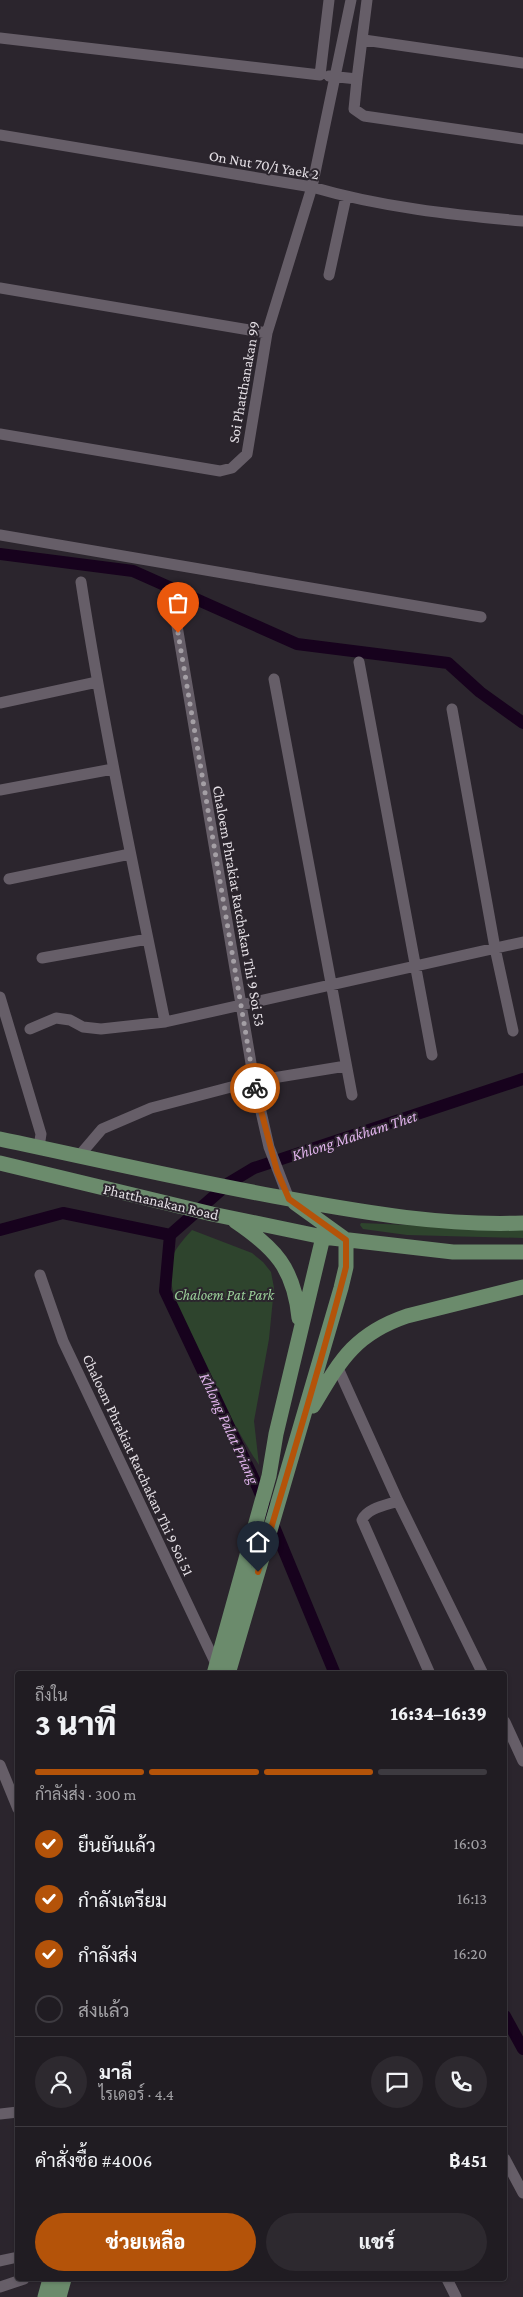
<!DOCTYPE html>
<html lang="th">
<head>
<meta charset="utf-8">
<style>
  :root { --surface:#201c22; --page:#2d292f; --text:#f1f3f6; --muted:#a2a1a5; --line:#3d3a40; --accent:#b45309 }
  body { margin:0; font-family:"Crimson Pro",Sarabun,serif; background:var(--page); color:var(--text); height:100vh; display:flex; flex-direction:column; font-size:19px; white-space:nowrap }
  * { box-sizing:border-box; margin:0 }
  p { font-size:16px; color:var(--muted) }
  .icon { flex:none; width:28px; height:28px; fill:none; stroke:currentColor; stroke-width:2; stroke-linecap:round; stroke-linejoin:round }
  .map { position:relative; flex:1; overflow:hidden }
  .sheet { position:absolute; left:15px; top:1671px; width:492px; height:610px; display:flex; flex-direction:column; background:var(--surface); border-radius:5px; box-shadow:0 1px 4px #0004,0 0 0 1px var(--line) }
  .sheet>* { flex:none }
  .pin { position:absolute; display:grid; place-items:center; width:42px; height:42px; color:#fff; margin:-51px -21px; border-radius:50% 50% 50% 0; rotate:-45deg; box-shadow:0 0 5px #0007 }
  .pin .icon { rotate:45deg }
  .courier { position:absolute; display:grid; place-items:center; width:50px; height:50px; margin:-25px; border:4px solid #b45309; border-radius:50%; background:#fff; color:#222; box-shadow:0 1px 6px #0007 }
  .headline em { font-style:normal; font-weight:800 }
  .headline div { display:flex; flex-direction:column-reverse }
  .headline { display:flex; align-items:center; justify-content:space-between; height:85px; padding:0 20px }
  h1 { font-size:32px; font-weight:800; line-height:38px }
  .bar { display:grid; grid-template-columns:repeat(4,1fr); gap:8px 5px; align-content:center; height:60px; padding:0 20px }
  .bar i { height:6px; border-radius:4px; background:var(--line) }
  .bar .on { background:var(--accent) }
  .bar p { grid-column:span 4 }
  .line { display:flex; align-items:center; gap:12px; padding:0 20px; border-top:1px solid var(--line) }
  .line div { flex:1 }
  .round { display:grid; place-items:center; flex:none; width:52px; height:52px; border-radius:26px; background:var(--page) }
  ol { padding:0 20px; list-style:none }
  li { display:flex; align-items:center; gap:15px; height:55px }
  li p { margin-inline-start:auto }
  li .icon { padding:5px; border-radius:50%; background:var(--accent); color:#fff; stroke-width:4 }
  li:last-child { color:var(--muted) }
  li i { width:28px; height:28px; border:2px solid var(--line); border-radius:50% }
  .button { display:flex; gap:10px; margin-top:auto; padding:10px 20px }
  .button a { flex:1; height:58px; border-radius:30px; background:var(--accent); color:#fff; font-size:20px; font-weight:800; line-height:58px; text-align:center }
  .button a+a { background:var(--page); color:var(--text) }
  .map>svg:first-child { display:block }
  .green { fill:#2e442d }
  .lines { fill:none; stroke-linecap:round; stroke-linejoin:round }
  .canal { stroke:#17021d; stroke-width:12 }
  .minor { stroke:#665e68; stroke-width:11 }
  .major { stroke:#6b8b6c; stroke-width:15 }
  .done { stroke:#a49fa5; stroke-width:5; stroke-dasharray:0 9 }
  .route { stroke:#b45309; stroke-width:6 }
  .labels { text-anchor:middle; stroke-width:4; stroke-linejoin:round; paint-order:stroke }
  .street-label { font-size:15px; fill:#e5e0e6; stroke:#2b252d }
  .park-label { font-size:15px; font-style:italic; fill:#99ce98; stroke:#2b252d }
  .water-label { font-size:16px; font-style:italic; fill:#e0b3ec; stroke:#2b252d }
</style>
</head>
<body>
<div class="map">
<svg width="523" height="2297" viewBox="0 0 523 2297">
  <rect width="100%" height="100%" fill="#2b252d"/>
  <path class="green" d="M 361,1223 L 523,1230 L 523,1238 L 407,1235 L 363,1229 L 360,1225 Z
    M 192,1230 L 252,1253 L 263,1262 L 271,1272 L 274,1288 L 269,1339 L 254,1421 L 259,1465 C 236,1428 161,1302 171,1262 C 173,1250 184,1239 192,1230 Z"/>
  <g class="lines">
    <path class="canal" d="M 0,554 L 133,571 L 297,644 L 448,663 L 480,692 L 523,723
      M 0,1230 L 63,1213 L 170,1235
      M 170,1235 L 165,1291 L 258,1488 L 335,1674
      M 170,1235 L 229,1183 L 254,1168 L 523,1079
      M 505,2016 L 523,2049"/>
    <path class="minor" d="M 0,38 L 320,75 L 329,0
      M 364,40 L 523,63
      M 329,76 L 357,79 L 367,0
      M 357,79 L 354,109 L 364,116 L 523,139
      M 0,135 L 312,187 C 380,207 453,215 523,221
      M 329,275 L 346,197
      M 0,288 L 267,333
      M 0,434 L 220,471 L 232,468 L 247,454 L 267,333 L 312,187 L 351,0
      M 0,535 L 481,617
      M 81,582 C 104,730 135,875 165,1022
      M 175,614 L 254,1081 L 269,1147 L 289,1199
      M 359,662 L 432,1055
      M 274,679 L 352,1095
      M 0,703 L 97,682
      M 452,709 L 495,948 L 513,1031
      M 0,790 L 113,769
      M 9,879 L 130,854
      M 42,958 L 148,939
      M 0,997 L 41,1134 L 39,1147
      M 30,1029 L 56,1018 L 70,1020 L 83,1027 L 101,1029 L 165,1022 L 523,942
      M 79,1156 L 102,1129 L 151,1108 L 254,1081 L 346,1066
      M 40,1275 L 63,1341 L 216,1664
      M 337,1366 L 398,1501 L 483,1674
      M 398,1501 C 387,1505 367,1508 362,1520 L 430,1674
      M 505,1722 L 523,1761
      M 0,1765 L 18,1809
      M 0,2114 L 18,2112
      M 505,2159 L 523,2193
      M 0,2261 L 18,2257
      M 447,2279 L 456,2297
      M 0,2287 L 24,2279"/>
    <path class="major" d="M 0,1139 C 96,1159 193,1182 290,1199 C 367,1213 444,1226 523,1223
      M 0,1163 L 212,1214 L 323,1237 L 453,1252 L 523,1252
      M 295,1203 L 345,1239
      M 235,1221 C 275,1248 294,1268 299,1318
      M 313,1406 C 340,1361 354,1334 407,1316 L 523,1287
      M 214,1674 L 269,1476 L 276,1434 L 323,1237
      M 228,1674 L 341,1288 L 346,1267 L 346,1240
      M 45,2297 L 50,2279
      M 59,2297 L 64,2279"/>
  </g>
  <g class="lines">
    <path class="done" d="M 178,633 L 255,1088"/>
    <path class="route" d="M 255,1088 L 277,1171 L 289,1199 L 346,1240 L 346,1267 C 320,1369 288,1470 258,1572"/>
  </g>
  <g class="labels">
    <g class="street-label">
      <text transform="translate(264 165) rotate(10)" y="5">On Nut 70/1 Yaek 2</text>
      <text transform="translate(244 382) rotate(-80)" y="5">Soi Phatthanakan 99</text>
      <text transform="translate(239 906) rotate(80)" y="5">Chaloem Phrakiat Ratchakan Thi 9 Soi 53</text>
      <text transform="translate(161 1202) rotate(13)" y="5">Phatthanakan Road</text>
      <text transform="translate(138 1465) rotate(65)" y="5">Chaloem Phrakiat Ratchakan Thi 9 Soi 51</text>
    </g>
    <g class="park-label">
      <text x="224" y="1300">Chaloem Pat Park</text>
    </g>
    <g class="water-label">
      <text transform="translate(354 1135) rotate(-18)" y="6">Khlong Makham Thet</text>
      <text transform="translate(230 1428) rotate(65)" y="6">Khlong Palat Priang</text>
    </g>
  </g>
</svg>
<div class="pin" style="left:178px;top:633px;background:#ea580c"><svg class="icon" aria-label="bag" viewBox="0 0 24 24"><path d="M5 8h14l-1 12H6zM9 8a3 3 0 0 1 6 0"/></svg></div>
<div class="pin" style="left:258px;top:1572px;background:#1f2937"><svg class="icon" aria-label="home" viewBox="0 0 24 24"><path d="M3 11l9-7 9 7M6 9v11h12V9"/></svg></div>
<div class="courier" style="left:255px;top:1088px"><svg class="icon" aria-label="bike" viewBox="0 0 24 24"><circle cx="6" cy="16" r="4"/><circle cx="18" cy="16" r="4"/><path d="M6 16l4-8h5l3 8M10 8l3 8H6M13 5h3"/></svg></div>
<section class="sheet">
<div class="headline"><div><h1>3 นาที</h1><p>ถึงใน</p></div><em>16:34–16:39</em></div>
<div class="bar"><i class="on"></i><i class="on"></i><i class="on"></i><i></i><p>กำลังส่ง · 300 m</p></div>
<ol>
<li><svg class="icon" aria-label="check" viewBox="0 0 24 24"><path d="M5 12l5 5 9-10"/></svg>ยืนยันแล้ว<p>16:03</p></li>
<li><svg class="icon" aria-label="check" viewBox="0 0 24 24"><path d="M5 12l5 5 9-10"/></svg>กำลังเตรียม<p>16:13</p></li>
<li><svg class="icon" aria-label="check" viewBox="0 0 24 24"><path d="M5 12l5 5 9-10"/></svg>กำลังส่ง<p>16:20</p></li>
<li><i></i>ส่งแล้ว</li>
</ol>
<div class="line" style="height:90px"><a class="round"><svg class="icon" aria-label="person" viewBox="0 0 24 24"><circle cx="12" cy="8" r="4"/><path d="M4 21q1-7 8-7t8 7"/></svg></a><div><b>มาลี</b><p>ไรเดอร์ · 4.4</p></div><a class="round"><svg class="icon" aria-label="chat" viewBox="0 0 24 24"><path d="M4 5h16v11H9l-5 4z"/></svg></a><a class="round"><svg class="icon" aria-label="phone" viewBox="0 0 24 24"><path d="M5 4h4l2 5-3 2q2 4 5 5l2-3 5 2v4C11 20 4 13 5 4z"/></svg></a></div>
<div class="line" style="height:65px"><div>คำสั่งซื้อ #4006</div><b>฿451</b></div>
<div class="button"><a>ช่วยเหลือ</a><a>แชร์</a></div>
</section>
</div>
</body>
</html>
